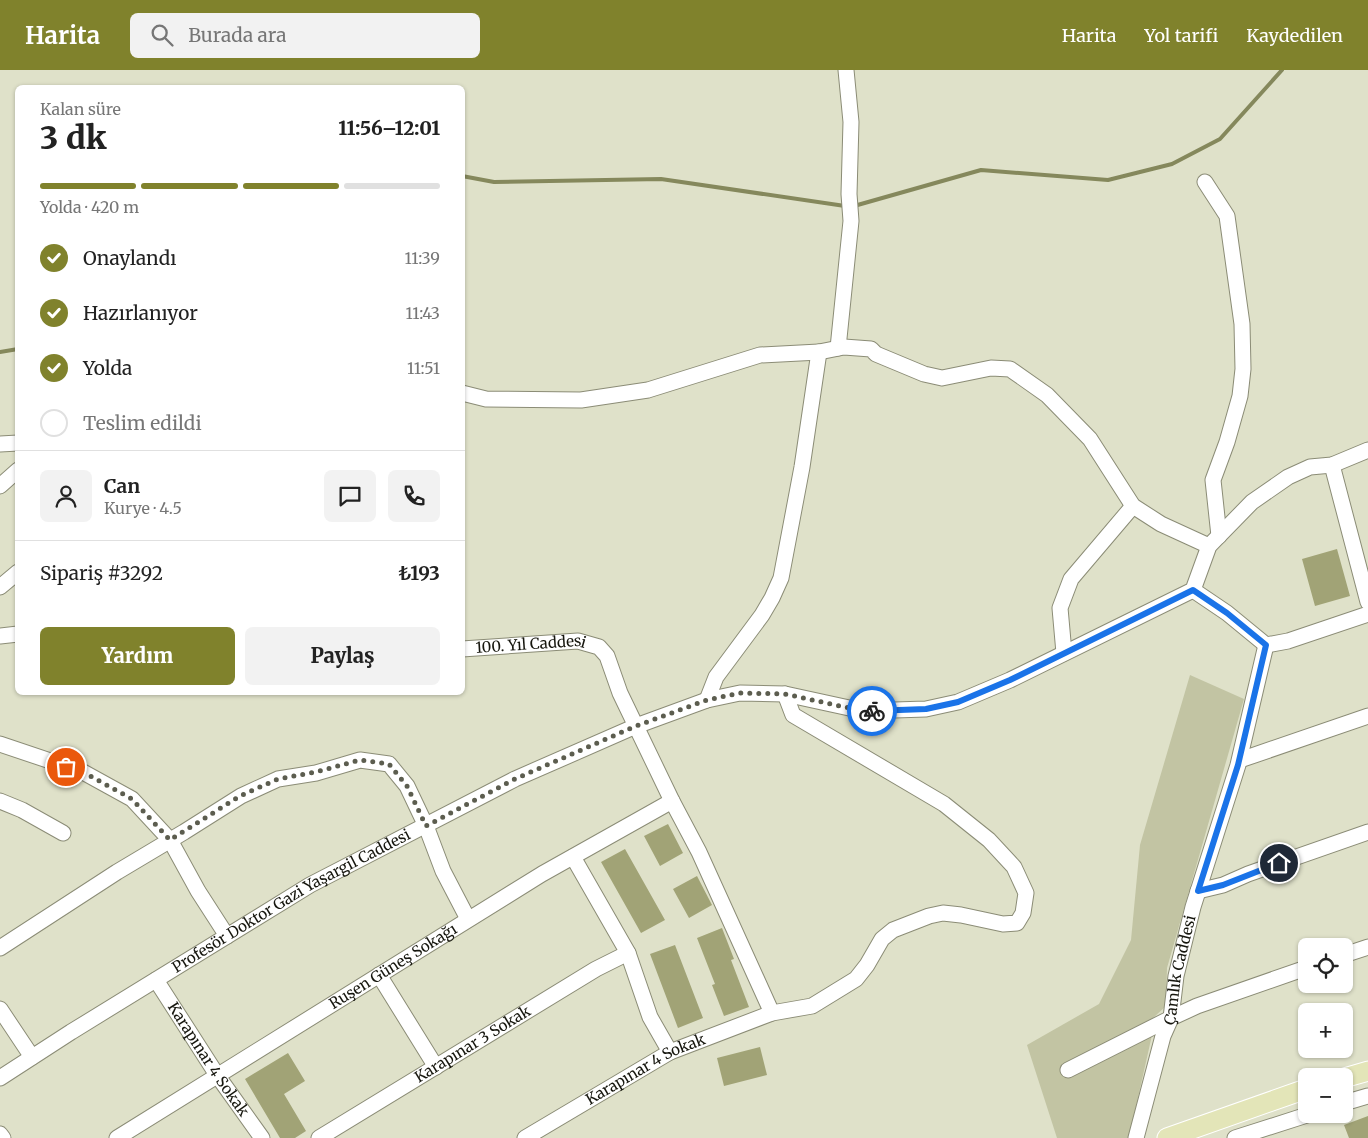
<!DOCTYPE html>
<html lang="tr">
<head>
<meta charset="utf-8">
<style>
  :root { --surface:#fff; --page:#f2f2f2; --text:#222; --muted:#767676; --line:#e0e0e0; --accent:#80822c }
  body { margin:0; font-family:Merriweather,serif; background:var(--page); color:var(--text); height:100vh; display:flex; flex-direction:column; font-size:19px; white-space:nowrap }
  * { box-sizing:border-box; margin:0 }
  p { font-size:16px; color:var(--muted) }
  .icon { flex:none; width:28px; height:28px; fill:none; stroke:currentColor; stroke-width:2; stroke-linecap:round; stroke-linejoin:round }
  .map { position:relative; flex:1; overflow:hidden }
  .sheet { position:absolute; left:15px; top:15px; width:450px; height:610px; display:flex; flex-direction:column; background:var(--surface); border-radius:8px; box-shadow:0 1px 4px #0004 }
  .sheet>* { flex:none }
  .controls { position:absolute; left:1298px; top:868px; display:grid; gap:10px }
  .controls a { display:grid; place-items:center; width:55px; height:55px; border-radius:8px; background:var(--surface); box-shadow:0 1px 4px #0004; font-size:25px }
  .pin { position:absolute; display:grid; place-items:center; width:42px; height:42px; color:#fff; margin:-21px; border:2px solid #fff; border-radius:50%; box-shadow:0 1px 5px #0007 }
  .courier { position:absolute; display:grid; place-items:center; width:50px; height:50px; margin:-25px; border:4px solid #1a73e8; border-radius:50%; background:#fff; color:#222; box-shadow:0 1px 6px #0007 }
  .overview em { font-style:normal; font-weight:800 }
  .overview div { display:flex; flex-direction:column-reverse }
  .overview { display:flex; align-items:center; justify-content:space-between; height:85px; padding:0 25px }
  h1 { font-size:32px; font-weight:800; line-height:38px }
  .bar { display:grid; grid-template-columns:repeat(4,1fr); gap:8px 5px; align-content:center; height:60px; padding:0 25px }
  .bar i { height:6px; border-radius:4px; background:var(--line) }
  .bar .selected { background:var(--accent) }
  .bar p { grid-column:span 4 }
  .line { display:flex; align-items:center; gap:12px; padding:0 25px; border-top:1px solid var(--line) }
  .line div { flex:1 }
  .round { display:grid; place-items:center; flex:none; width:52px; height:52px; border-radius:8px; background:var(--page) }
  ol { padding:0 25px; list-style:none }
  li { display:flex; align-items:center; gap:15px; height:55px }
  li p { margin-inline-start:auto }
  li .icon { padding:5px; border-radius:50%; background:var(--accent); color:#fff; stroke-width:4 }
  li:last-child { color:var(--muted) }
  li i { width:28px; height:28px; border:2px solid var(--line); border-radius:50% }
  .primary-button { display:flex; gap:10px; margin-top:auto; padding:10px 25px }
  .primary-button a { flex:1; height:58px; border-radius:8px; background:var(--accent); color:#fff; font-size:20px; font-weight:800; line-height:58px; text-align:center }
  .primary-button a+a { background:var(--page); color:var(--text) }
  header { display:flex; align-items:center; gap:30px; box-sizing:border-box; height:70px; padding:0 25px; background:var(--accent); color:#fff }
  header strong { font-size:24px }
  nav { display:flex; gap:28px; margin-inline-start:auto; font-size:18px }
  .search { width:350px; height:45px; background:var(--page); display:flex; align-items:center; gap:12px; box-sizing:border-box; padding:0 18px; border-radius:8px; color:var(--muted); font-size:19px }
  .map>svg:first-child { display:block }
  .green { fill:#c2c4a3 }
  .lines { fill:none; stroke-linecap:round; stroke-linejoin:round }
  .stream { stroke:#85885c; stroke-width:4 }
  .building { fill:#a1a376 }
  .minor-casing { stroke:#8b8c76; stroke-width:17 }
  .major-casing { stroke:#fff; stroke-width:21 }
  .minor { stroke:#fff; stroke-width:15 }
  .major { stroke:#e3e5b8; stroke-width:19 }
  .done { stroke:#5c5d4f; stroke-width:5; stroke-dasharray:0 9 }
  .route { stroke:#1a73e8; stroke-width:6 }
  .labels { text-anchor:middle; stroke-width:4; stroke-linejoin:round; paint-order:stroke }
  .street-label { font-size:15px; fill:#16160e; stroke:#dfe1c9 }
</style>
</head>
<body>
<header>
<strong>Harita</strong>
<div class="search"><svg class="icon" aria-label="search" viewBox="0 0 24 24"><circle cx="10" cy="10" r="6"/><path d="M15 15l6 6"/></svg>Burada ara</div>
<nav><a>Harita</a><a>Yol tarifi</a><a>Kaydedilen</a></nav>
</header>
<div class="map">
<svg width="1368" height="1068" viewBox="0 0 1368 1068">
  <rect width="100%" height="100%" fill="#dfe1c9"/>
  <path class="green" d="M 1190,605 L 1244,629 L 1167,898 L 1166,936 L 1153,948 L 1152,965 L 1129,1068 L 1057,1068 L 1027,975 L 1099,934 L 1131,870 L 1140,775 Z"/>
  <g class="lines">
    <path class="stream" d="M 462,106 L 494,112 L 661,109 L 845,136
      M 854,136 L 981,100 L 1108,110 L 1172,94 L 1220,69 L 1282,0
      M 0,282 L 18,279"/>
  </g>
  <path class="building" d="M 1337,479 L 1350,526 L 1315,536 L 1302,489 Z
    M 668,754 L 683,783 L 660,796 L 644,766 Z
    M 625,779 L 665,850 L 641,863 L 601,792 Z
    M 697,806 L 712,835 L 689,848 L 673,819 Z
    M 722,858 L 734,889 L 731,890 L 749,937 L 724,946 L 712,915 L 715,914 L 697,868 Z
    M 675,875 L 703,948 L 678,958 L 650,884 Z
    M 760,977 L 767,1005 L 724,1016 L 717,988 Z
    M 288,983 L 305,1011 L 284,1024 L 306,1061 L 295,1068 L 280,1068 L 245,1009 Z
    M 1368,1046 L 1368,1068 L 1349,1068 L 1344,1055 Z"/>
  <g class="lines">
    <g class="minor-casing">
      <g id="minor">
        <path d="M 1205,112 L 1227,146 L 1242,254 L 1243,299 L 1240,326 L 1227,372 L 1213,410 L 1219,466"/>
        <path d="M 838,278 L 851,151 L 849,124 L 851,52 L 846,0"/>
        <path d="M 462,323 L 486,329 L 581,330 L 648,320 L 760,285 L 819,282 L 844,277 L 871,279 L 876,284 L 924,304 L 942,308 L 991,298 L 1010,299 L 1047,325 L 1090,369 L 1133,436 L 1161,454 L 1209,476"/>
        <path d="M 0,374 L 18,373"/>
        <path d="M 1332,395 L 1368,532"/>
        <path d="M 0,416 L 18,400"/>
        <path d="M 0,517 L 18,502"/>
        <path d="M 1193,520 L 1227,543 L 1266,575"/>
        <path d="M 0,566 L 18,564"/>
        <path d="M 1266,575 L 1288,571 L 1368,544"/>
        <path id="s1" d="M 462,579 L 578,571 L 599,577 L 607,586 L 620,623 L 672,731 L 699,782 L 772,943"/>
        <path d="M 1064,583 L 1060,538 L 1071,509 L 1133,436"/>
        <path d="M 707,630 L 716,607 L 762,545 L 772,528 L 781,508 L 802,397 L 819,282"/>
        <path d="M 0,674 L 83,702 L 132,729 L 170,770 L 198,821 L 227,866"/>
        <path d="M 1240,690 L 1368,646"/>
        <path d="M 0,731 L 22,740 L 63,763"/>
        <path d="M 573,787 L 628,883 L 650,947 L 670,982"/>
        <path d="M 1198,821 L 1223,815 L 1248,804 L 1368,762"/>
        <path d="M 0,878 L 117,802 L 184,762 L 241,726 L 278,709 L 316,703 L 360,690 L 389,694 L 407,716 L 426,756 L 443,801 L 468,849"/>
        <path d="M 1344,885 L 1368,877"/>
        <path d="M 379,905 L 436,997"/>
        <path id="s2" d="M 156,910 L 217,1005 L 262,1068"/>
        <path d="M 0,939 L 32,987"/>
        <path d="M 1068,1000 L 1171,948 L 1197,936 L 1306,898"/>
        <path id="s3" d="M 0,1008 L 71,962 L 310,815 L 515,709 L 636,656 L 707,630 L 740,623 L 785,624 L 863,641 L 926,639 L 958,632 L 1010,610 L 1193,520 L 1209,476 L 1252,432 L 1288,407 L 1310,397 L 1332,395 L 1368,380"/>
        <path d="M 1344,1033 L 1368,1026"/>
        <path d="M 0,1064 L 3,1068"/>
        <path id="s4" d="M 117,1068 L 542,804 L 672,731"/>
        <path id="s5" d="M 319,1068 L 596,899 L 628,883"/>
        <path id="s6" d="M 525,1068 L 670,982 L 772,943 L 812,936 L 856,909 L 867,895 L 882,869 L 893,860 L 929,846 L 943,843 L 961,845 L 1003,854 L 1017,853 L 1023,843 L 1026,823 L 1014,797 L 989,770 L 944,734 L 793,645 L 785,624"/>
        <path id="s7" d="M 1136,1068 L 1163,966 L 1171,948 L 1176,906 L 1193,837 L 1238,695 L 1266,575"/>
        <path d="M 1235,1068 L 1310,1044"/>
      </g>
    </g>
    <g class="major-casing">
      <path id="major" d="M 1344,1008 L 1368,1001
        M 1167,1068 L 1306,1019"/>
    </g>
    <use href="#minor" class="minor"/>
    <use href="#major" class="major"/>
  </g>
  <g class="lines">
    <path class="done" d="M 66,697 L 83,702 L 132,729 L 170,770 L 240,726 L 278,709 L 316,702 L 360,690 L 389,694 L 407,716 L 426,756 L 515,709 L 636,656 L 707,630 L 740,623 L 785,624 L 863,641 L 872,641"/>
    <path class="route" d="M 872,641 L 926,639 L 958,632 L 1010,610 L 1193,520 L 1227,543 L 1266,575 L 1238,695 L 1198,821 L 1223,815 L 1279,793"/>
  </g>
  <g class="labels">
    <g class="street-label">
      <text dy="5" stroke="none"><textPath href="#s1" startOffset="69">100. Yıl Caddesi</textPath></text>
      <text dy="5" stroke="none"><textPath href="#s3" startOffset="341">Profesör Doktor Gazi Yaşargil Caddesi</textPath></text>
      <text dy="5" stroke="none"><textPath href="#s4" startOffset="325">Ruşen Güneş Sokağı</textPath></text>
      <text dy="5" stroke="none"><textPath href="#s7" startOffset="174">Çamlık Caddesi</textPath></text>
      <text dy="5" stroke="none"><textPath href="#s5" startOffset="180">Karapınar 3 Sokak</textPath></text>
      <text dy="5" stroke="none"><textPath href="#s2" startOffset="95">Karapınar 4 Sokak</textPath></text>
      <text dy="5" stroke="none"><textPath href="#s6" startOffset="139">Karapınar 4 Sokak</textPath></text>
    </g>
  </g>
</svg>
<div class="controls">
<a><svg class="icon" aria-label="locate" viewBox="0 0 24 24"><circle cx="12" cy="12" r="6"/><path d="M12 2v4M12 18v4M2 12h4M18 12h4"/></svg></a>
<a>+</a>
<a>−</a>
</div>
<div class="pin" style="left:66px;top:697px;background:#ea580c"><svg class="icon" aria-label="bag" viewBox="0 0 24 24"><path d="M5 8h14l-1 12H6zM9 8a3 3 0 0 1 6 0"/></svg></div>
<div class="pin" style="left:1279px;top:793px;background:#1f2937"><svg class="icon" aria-label="home" viewBox="0 0 24 24"><path d="M3 11l9-7 9 7M6 9v11h12V9"/></svg></div>
<div class="courier" style="left:872px;top:641px"><svg class="icon" aria-label="bike" viewBox="0 0 24 24"><circle cx="6" cy="16" r="4"/><circle cx="18" cy="16" r="4"/><path d="M6 16l4-8h5l3 8M10 8l3 8H6M13 5h3"/></svg></div>
<section class="sheet">
<div class="overview"><div><h1>3 dk</h1><p>Kalan süre</p></div><em>11:56–12:01</em></div>
<div class="bar"><i class="selected"></i><i class="selected"></i><i class="selected"></i><i></i><p>Yolda · 420 m</p></div>
<ol>
<li><svg class="icon" aria-label="check" viewBox="0 0 24 24"><path d="M5 12l5 5 9-10"/></svg>Onaylandı<p>11:39</p></li>
<li><svg class="icon" aria-label="check" viewBox="0 0 24 24"><path d="M5 12l5 5 9-10"/></svg>Hazırlanıyor<p>11:43</p></li>
<li><svg class="icon" aria-label="check" viewBox="0 0 24 24"><path d="M5 12l5 5 9-10"/></svg>Yolda<p>11:51</p></li>
<li><i></i>Teslim edildi</li>
</ol>
<div class="line" style="height:90px"><a class="round"><svg class="icon" aria-label="person" viewBox="0 0 24 24"><circle cx="12" cy="8" r="4"/><path d="M4 21q1-7 8-7t8 7"/></svg></a><div><b>Can</b><p>Kurye · 4.5</p></div><a class="round"><svg class="icon" aria-label="chat" viewBox="0 0 24 24"><path d="M4 5h16v11H9l-5 4z"/></svg></a><a class="round"><svg class="icon" aria-label="phone" viewBox="0 0 24 24"><path d="M5 4h4l2 5-3 2q2 4 5 5l2-3 5 2v4C11 20 4 13 5 4z"/></svg></a></div>
<div class="line" style="height:65px"><div>Sipariş #3292</div><b>₺193</b></div>
<div class="primary-button"><a>Yardım</a><a>Paylaş</a></div>
</section>
</div>
</body>
</html>
